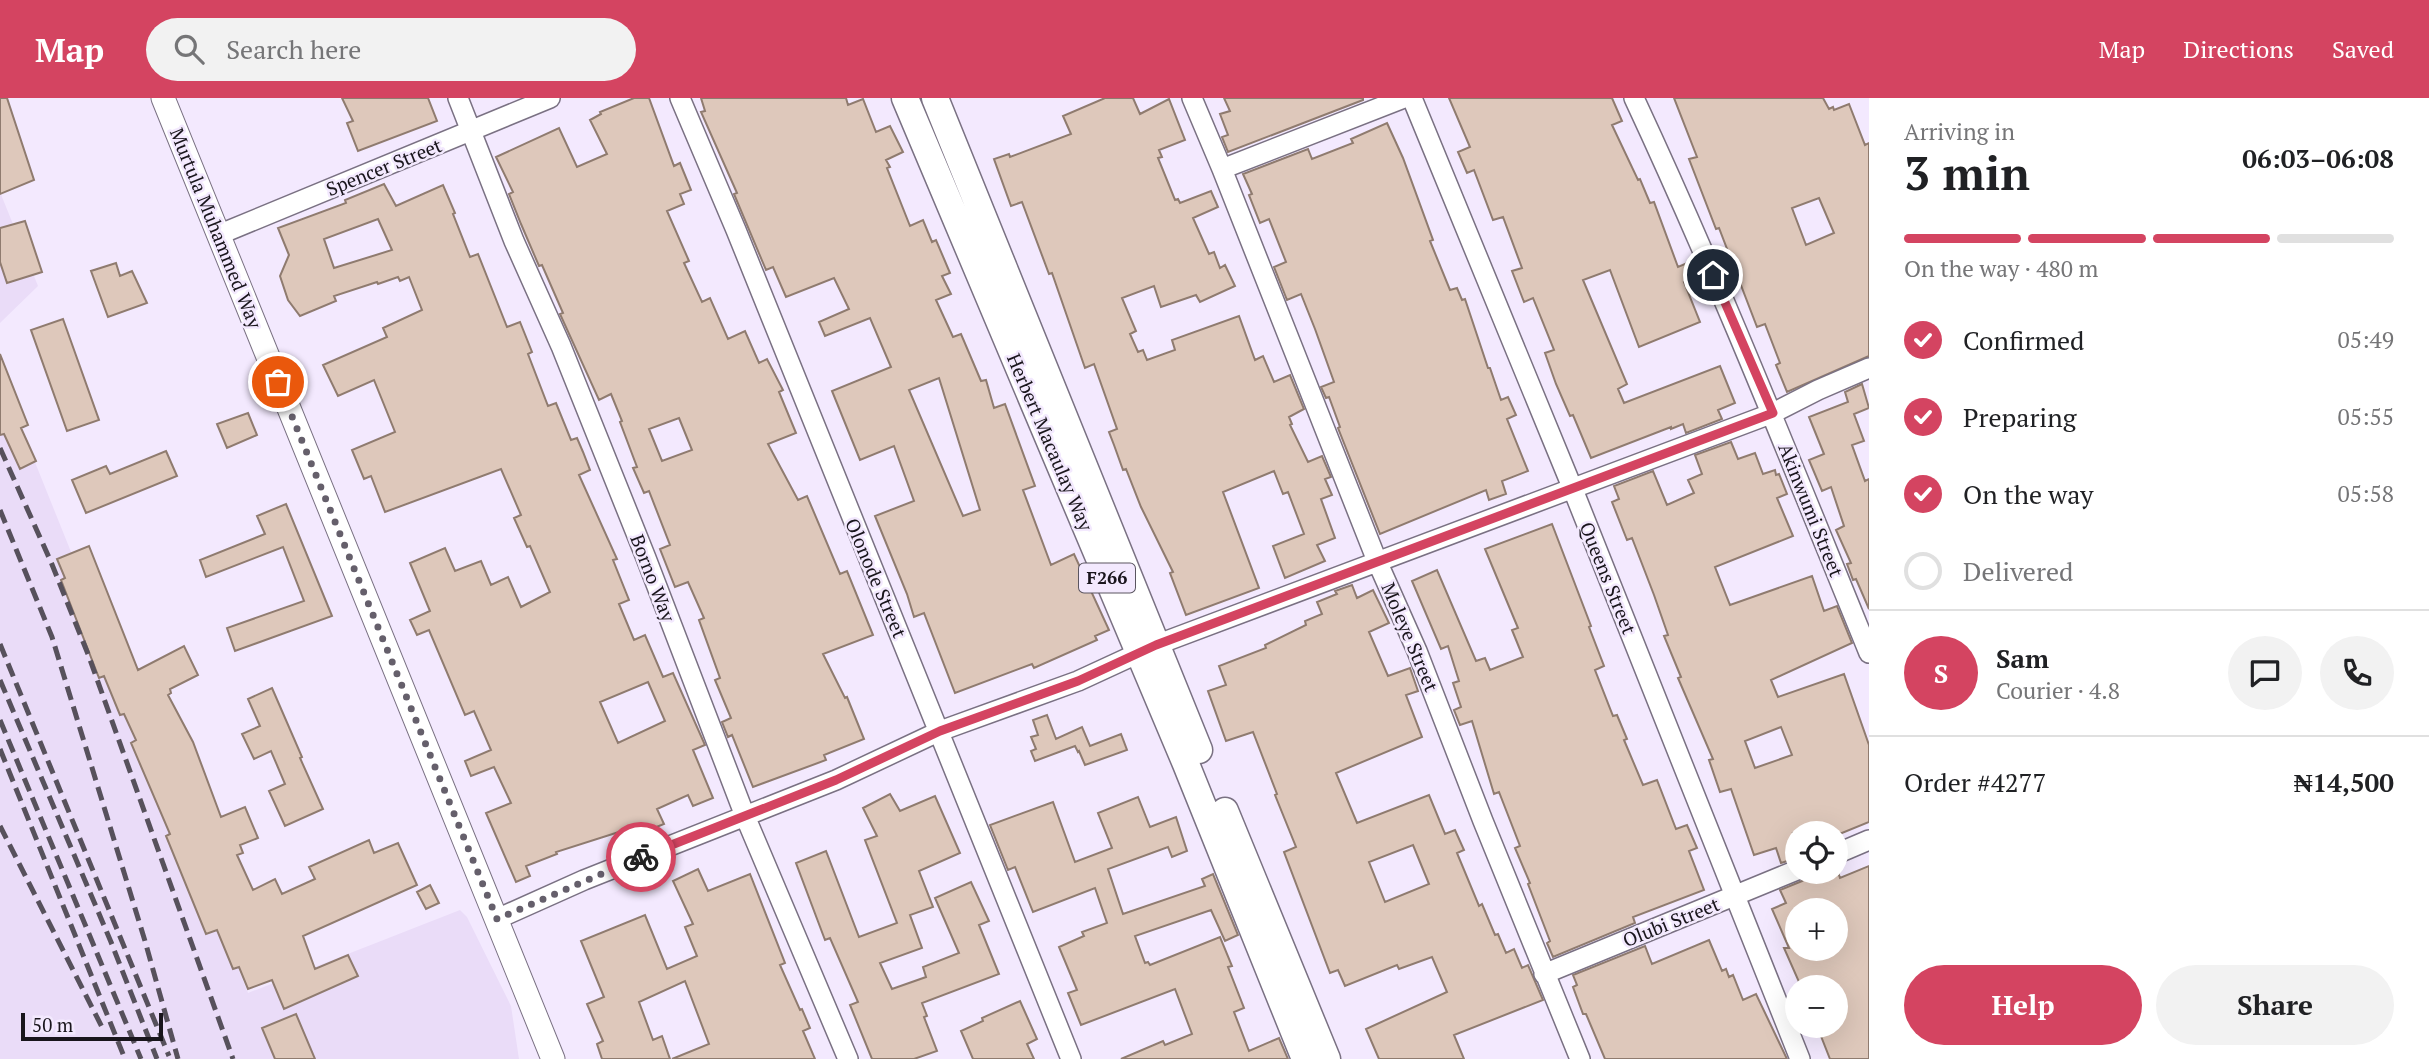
<!DOCTYPE html>
<html lang="en">
<head>
<meta charset="utf-8">
<style>
  :root { --surface:#fff; --page:#f2f2f2; --text:#202124; --muted:#757577; --line:#e0e0e0; --accent:#d44461 }
  body { margin:0; font-family:"PT Serif",serif; background:var(--page); color:var(--text); height:100vh; display:flex; flex-direction:column; font-size:26px; white-space:nowrap }
  * { box-sizing:border-box; margin:0 }
  p { font-size:23px; color:var(--muted) }
  .icon { flex:none; width:38px; height:38px; fill:none; stroke:currentColor; stroke-width:2; stroke-linecap:round; stroke-linejoin:round }
  .map { position:relative; flex:1; overflow:hidden }
  .details { display:flex; flex-direction:column; background:var(--surface); width:560px }
  .details>* { flex:none }
  .controls { position:absolute; left:1785px; top:723px; display:grid; gap:14px }
  .controls a { display:grid; place-items:center; width:63px; height:63px; border-radius:50%; background:var(--surface); box-shadow:0 7px 28px #0002; font-size:35px }
  .scale { position:absolute; left:21px; bottom:18px; width:142px; box-sizing:border-box; padding-left:7px; border:4px solid #19151c; border-top:0; font-size:19px; line-height:24px; white-space:nowrap; color:#19151c; -webkit-text-stroke:5px #f3e9fe; paint-order:stroke }
  .pin { position:absolute; display:grid; place-items:center; width:60px; height:60px; color:#fff; margin:-30px; border:4px solid #fff; border-radius:50%; box-shadow:0 2px 7px #0007 }
  .courier { position:absolute; display:grid; place-items:center; width:70px; height:70px; margin:-35px; border:5px solid #d44461; border-radius:50%; background:#fff; color:#222; box-shadow:0 2px 9px #0007 }
  .head em { font-style:normal; font-weight:800 }
  .head div { display:flex; flex-direction:column-reverse }
  .head { display:flex; align-items:center; justify-content:space-between; height:119px; padding:0 35px }
  h1 { font-size:46px; font-weight:800; line-height:52px }
  .bar { display:grid; grid-template-columns:repeat(4,1fr); gap:10px 7px; align-content:center; height:84px; padding:0 35px }
  .bar i { height:9px; border-radius:5px; background:var(--line) }
  .bar .on { background:var(--accent) }
  .bar p { grid-column:span 4 }
  .line { display:flex; align-items:center; gap:18px; padding:0 35px; border-top:2px solid var(--line) }
  .line div { flex:1 }
  .round { display:grid; place-items:center; flex:none; width:74px; height:74px; border-radius:37px; background:var(--page) }
  ol { padding:0 35px; list-style:none }
  li { display:flex; align-items:center; gap:21px; height:77px }
  li p { margin-inline-start:auto }
  li .icon { padding:7px; border-radius:50%; background:var(--accent); color:#fff; stroke-width:4 }
  li:last-child { color:var(--muted) }
  li i { width:38px; height:38px; border:4px solid var(--line); border-radius:50% }
  .action { display:flex; gap:14px; margin-top:auto; padding:14px 35px }
  .action a { flex:1; height:80px; border-radius:42px; background:var(--accent); color:#fff; font-size:28px; font-weight:800; line-height:80px; text-align:center }
  .action a+a { background:var(--page); color:var(--text) }
  header { display:flex; align-items:center; gap:42px; box-sizing:border-box; height:98px; padding:0 35px; background:var(--accent); color:#fff }
  header strong { font-size:33px }
  nav { display:flex; gap:38px; margin-inline-start:auto; font-size:24px }
  .search { width:490px; height:63px; background:var(--page); display:flex; align-items:center; gap:18px; box-sizing:border-box; padding:0 24px; border-radius:38px; color:var(--muted); font-size:26px }
  main { display:flex; flex:1; min-height:0 }
  .map>svg:first-child { display:block }
  .built { fill:#eadcf8 }
  .building { fill:#dec8bb; stroke:#8f7b6f; stroke-width:2; fill-rule:evenodd }
  .lines { fill:none; stroke-linecap:round; stroke-linejoin:round }
  .minor-casing { stroke:#7a7183; stroke-width:22 }
  .major-casing { stroke:#7a7183; stroke-width:25 }
  .highway-casing { stroke:#7a7183; stroke-width:29 }
  .minor { stroke:#fff; stroke-width:19 }
  .major { stroke:#fff; stroke-width:23 }
  .highway { stroke:#fff; stroke-width:26 }
  .rail { stroke:#57515c; stroke-width:5; stroke-dasharray:14 7; stroke-linecap:butt }
  .done { stroke:#655f6b; stroke-width:7; stroke-dasharray:0 12.6 }
  .route { stroke:#d44461; stroke-width:9 }
  .labels { text-anchor:middle; stroke-width:5; stroke-linejoin:round; paint-order:stroke }
  .shield { fill:#f3e9fe; stroke:#5a5560; stroke-width:2 }
  .shield-label { font-size:18px; font-weight:bold; fill:#19151c }
  .street-label { font-size:19px; fill:#19151c; stroke:#f3e9fe }
</style>
</head>
<body>
<header>
<strong>Map</strong>
<div class="search"><svg class="icon" aria-label="search" viewBox="0 0 24 24"><circle cx="10" cy="10" r="6"/><path d="M15 15l6 6"/></svg>Search here</div>
<nav><a>Map</a><a>Directions</a><a>Saved</a></nav>
</header>
<main>
<div class="map">
<svg width="1869" height="961" viewBox="0 0 1869 961">
  <rect width="100%" height="100%" fill="#f3e9fe"/>
  <path class="built" d="M 0,94 L 38,188 L 0,225 Z
    M 0,277 L 248,895 L 460,812 L 467,819 L 511,908 L 519,961 L 0,961 Z"/>
  <path class="building" d="M 0,0 L 7,0 L 34,82 L 0,96 Z
    M 342,0 L 428,0 L 437,23 L 358,53 L 347,25 L 353,23 Z
    M 634,0 L 649,0 L 674,68 L 680,65 L 691,92 L 680,96 L 684,106 L 667,113 L 689,163 L 684,165 L 702,204 L 710,200 L 728,241 L 745,233 L 759,265 L 767,261 L 783,292 L 779,294 L 796,335 L 768,346 L 798,402 L 807,398 L 840,476 L 847,473 L 873,537 L 823,556 L 845,600 L 847,599 L 864,641 L 824,657 L 826,662 L 753,689 L 732,637 L 728,639 L 722,624 L 731,620 L 715,582 L 720,580 L 699,522 L 704,520 L 688,484 L 675,489 L 660,451 L 670,447 L 649,393 L 644,395 L 633,370 L 637,369 L 620,324 L 622,323 L 611,296 L 599,302 L 560,216 L 563,215 L 542,167 L 539,168 L 521,126 L 509,96 L 513,94 L 496,59 L 559,30 L 577,69 L 607,56 L 590,22 L 601,16 L 600,14 ZM 679,320 L 692,352 L 662,363 L 649,331 Z
    M 701,0 L 846,0 L 848,7 L 863,1 L 876,34 L 890,28 L 903,54 L 886,62 L 890,69 L 887,70 L 910,128 L 923,122 L 932,144 L 936,142 L 950,175 L 942,178 L 951,196 L 936,202 L 953,239 L 961,236 L 981,283 L 986,282 L 994,310 L 1005,306 L 1035,388 L 1023,392 L 1051,467 L 1074,456 L 1109,532 L 1095,538 L 1097,542 L 1034,570 L 1032,566 L 955,595 L 924,515 L 914,519 L 907,496 L 875,418 L 914,403 L 894,348 L 860,362 L 832,293 L 891,269 L 870,220 L 825,238 L 819,224 L 849,211 L 834,180 L 786,199 L 773,169 L 766,172 L 734,96 L 737,95 L 701,14 L 705,13 ZM 939,280 L 980,412 L 963,418 L 909,292 Z
    M 1105,0 L 1133,0 L 1140,16 L 1169,1 L 1185,42 L 1159,52 L 1162,59 L 1158,60 L 1175,102 L 1178,101 L 1180,105 L 1211,93 L 1218,109 L 1193,120 L 1209,156 L 1214,154 L 1220,170 L 1225,167 L 1235,188 L 1200,204 L 1196,197 L 1161,209 L 1154,188 L 1122,200 L 1136,233 L 1130,236 L 1138,254 L 1143,252 L 1147,262 L 1175,252 L 1172,242 L 1239,218 L 1255,262 L 1263,258 L 1274,284 L 1290,277 L 1304,311 L 1289,319 L 1292,326 L 1290,327 L 1308,364 L 1322,358 L 1331,379 L 1325,381 L 1332,397 L 1321,401 L 1335,440 L 1317,447 L 1325,463 L 1285,480 L 1273,448 L 1304,436 L 1288,394 L 1283,396 L 1274,373 L 1223,394 L 1259,490 L 1186,517 L 1170,475 L 1173,474 L 1141,409 L 1126,371 L 1123,372 L 1114,347 L 1109,334 L 1117,331 L 1094,266 L 1085,270 L 1052,175 L 1049,176 L 1022,104 L 1011,108 L 994,61 L 1009,56 L 1010,59 L 1071,36 L 1063,18 Z
    M 1224,0 L 1363,0 L 1363,2 L 1228,54 L 1222,39 L 1228,37 L 1220,16 L 1230,13 Z
    M 1449,0 L 1612,0 L 1622,23 L 1612,27 L 1638,82 L 1640,81 L 1650,105 L 1654,104 L 1678,169 L 1692,163 L 1698,178 L 1684,184 L 1700,224 L 1639,249 L 1610,172 L 1583,182 L 1627,286 L 1618,291 L 1624,305 L 1720,268 L 1735,305 L 1718,312 L 1722,321 L 1686,335 L 1683,326 L 1671,331 L 1671,329 L 1591,360 L 1573,317 L 1570,318 L 1556,286 L 1545,255 L 1554,252 L 1533,200 L 1524,204 L 1512,173 L 1522,170 L 1503,119 L 1493,122 L 1474,72 L 1467,75 L 1458,54 L 1470,49 Z
    M 1674,0 L 1823,0 L 1829,11 L 1833,9 L 1834,12 L 1849,6 L 1865,47 L 1869,45 L 1869,258 L 1787,294 L 1776,267 L 1780,265 L 1765,226 L 1757,229 L 1719,130 L 1716,131 L 1689,61 L 1697,59 ZM 1819,100 L 1834,135 L 1806,147 L 1792,110 Z
    M 1387,25 L 1403,60 L 1433,142 L 1430,143 L 1450,192 L 1457,190 L 1462,202 L 1465,201 L 1488,270 L 1490,270 L 1501,302 L 1508,299 L 1516,317 L 1507,321 L 1528,373 L 1502,383 L 1506,396 L 1489,402 L 1486,392 L 1380,436 L 1338,330 L 1340,329 L 1329,299 L 1326,300 L 1321,289 L 1334,284 L 1315,231 L 1301,196 L 1287,202 L 1274,169 L 1286,164 L 1269,121 L 1260,125 L 1249,97 L 1252,96 L 1243,76 L 1308,51 L 1312,61 L 1353,45 L 1351,41 Z
    M 384,86 L 396,108 L 443,87 L 455,115 L 453,116 L 470,159 L 478,156 L 507,229 L 520,224 L 532,254 L 528,256 L 548,308 L 556,305 L 571,342 L 577,340 L 583,354 L 590,372 L 579,377 L 617,461 L 613,462 L 629,502 L 619,506 L 634,542 L 645,537 L 663,579 L 673,575 L 705,647 L 693,652 L 713,700 L 693,708 L 688,697 L 657,711 L 664,726 L 649,732 L 647,729 L 625,739 L 622,733 L 556,754 L 557,756 L 526,768 L 530,778 L 516,784 L 486,715 L 511,705 L 494,669 L 471,678 L 465,663 L 491,652 L 474,613 L 465,617 L 429,532 L 417,537 L 410,522 L 430,513 L 410,465 L 445,450 L 455,473 L 481,463 L 491,487 L 508,479 L 521,509 L 550,494 L 530,448 L 527,449 L 514,420 L 521,417 L 501,371 L 385,414 L 371,378 L 364,381 L 352,352 L 395,334 L 374,282 L 338,298 L 323,267 L 387,239 L 383,230 L 422,212 L 409,179 L 400,183 L 398,179 L 378,186 L 377,184 L 334,198 L 336,203 L 300,218 L 288,202 L 280,178 L 289,157 L 278,130 L 346,105 L 345,102 ZM 378,121 L 392,152 L 334,170 L 324,141 ZM 648,584 L 665,623 L 618,645 L 600,604 Z
    M 25,123 L 42,174 L 7,185 L 0,164 L 0,130 Z
    M 116,165 L 120,178 L 132,173 L 147,205 L 108,219 L 91,173 Z
    M 63,221 L 99,322 L 67,333 L 31,232 Z
    M 0,256 L 28,327 L 21,330 L 36,363 L 20,371 L 4,336 L 0,337 Z
    M 1862,286 L 1869,310 L 1854,316 L 1864,343 L 1852,347 L 1865,383 L 1869,381 L 1869,511 L 1856,481 L 1853,482 L 1847,466 L 1851,465 L 1836,432 L 1844,428 L 1831,389 L 1822,393 L 1809,362 L 1824,356 L 1809,319 L 1848,304 L 1845,294 Z
    M 248,315 L 257,337 L 227,350 L 217,326 Z
    M 1731,344 L 1738,361 L 1755,355 L 1763,376 L 1775,372 L 1776,377 L 1779,376 L 1787,396 L 1777,400 L 1793,438 L 1715,469 L 1730,507 L 1812,478 L 1824,513 L 1837,508 L 1852,545 L 1771,582 L 1778,599 L 1844,576 L 1869,647 L 1869,724 L 1842,735 L 1793,735 L 1797,748 L 1797,760 L 1781,765 L 1776,750 L 1754,757 L 1731,691 L 1720,694 L 1709,662 L 1713,661 L 1678,580 L 1681,579 L 1664,538 L 1668,537 L 1654,497 L 1632,440 L 1627,442 L 1612,404 L 1619,401 L 1614,388 L 1653,373 L 1667,407 L 1694,395 L 1688,382 L 1702,376 L 1695,357 ZM 1781,629 L 1792,657 L 1755,670 L 1745,643 Z
    M 166,353 L 177,378 L 86,415 L 72,382 L 106,368 L 110,376 Z
    M 286,406 L 332,518 L 235,553 L 227,530 L 304,503 L 283,449 L 206,479 L 200,462 L 265,436 L 257,418 Z
    M 1552,426 L 1591,528 L 1589,529 L 1604,568 L 1595,572 L 1613,618 L 1617,617 L 1627,641 L 1624,642 L 1643,687 L 1657,682 L 1676,731 L 1687,727 L 1697,750 L 1689,753 L 1704,792 L 1633,819 L 1635,825 L 1553,859 L 1547,845 L 1550,843 L 1528,786 L 1530,785 L 1515,750 L 1520,748 L 1499,694 L 1494,696 L 1472,623 L 1460,627 L 1454,612 L 1461,609 L 1453,585 L 1459,583 L 1448,548 L 1441,551 L 1412,483 L 1437,472 L 1476,563 L 1485,560 L 1490,572 L 1523,559 L 1512,532 L 1518,530 L 1485,451 Z
    M 89,448 L 138,572 L 184,548 L 198,577 L 170,591 L 171,595 L 168,597 L 193,644 L 221,719 L 245,709 L 258,740 L 240,747 L 243,755 L 237,757 L 253,792 L 275,781 L 282,796 L 315,781 L 309,769 L 369,742 L 374,755 L 398,745 L 417,787 L 303,838 L 315,871 L 348,857 L 358,878 L 284,911 L 272,882 L 248,891 L 239,869 L 233,871 L 217,832 L 206,836 L 166,738 L 170,736 L 131,645 L 136,642 L 124,616 L 120,617 L 104,578 L 99,580 L 61,482 L 65,480 L 57,461 Z
    M 1352,487 L 1357,500 L 1373,492 L 1389,525 L 1369,534 L 1388,578 L 1410,570 L 1418,593 L 1406,597 L 1422,639 L 1336,675 L 1357,725 L 1429,697 L 1445,736 L 1455,732 L 1464,752 L 1457,755 L 1479,808 L 1482,806 L 1495,837 L 1498,836 L 1506,855 L 1514,851 L 1522,870 L 1528,867 L 1543,902 L 1454,937 L 1464,961 L 1379,961 L 1366,931 L 1447,894 L 1432,859 L 1399,871 L 1397,867 L 1345,888 L 1338,872 L 1330,875 L 1284,754 L 1296,749 L 1275,697 L 1277,696 L 1253,634 L 1226,643 L 1208,593 L 1226,587 L 1219,568 L 1266,550 L 1265,547 L 1306,527 L 1305,523 L 1322,516 L 1317,504 L 1337,496 L 1335,493 ZM 1413,747 L 1429,786 L 1385,804 L 1369,764 Z
    M 272,590 L 302,659 L 300,660 L 323,711 L 285,728 L 269,693 L 285,686 L 271,653 L 254,661 L 242,636 L 260,628 L 248,601 Z
    M 1047,617 L 1056,641 L 1082,629 L 1090,648 L 1121,636 L 1127,652 L 1085,667 L 1079,653 L 1078,654 L 1075,648 L 1035,663 L 1031,653 L 1036,651 L 1031,639 L 1038,637 L 1033,622 Z
    M 890,696 L 900,713 L 935,698 L 960,755 L 919,773 L 933,809 L 910,817 L 922,850 L 880,865 L 892,891 L 926,879 L 923,869 L 959,855 L 935,800 L 971,784 L 989,823 L 979,827 L 999,876 L 922,905 L 927,918 L 924,919 L 937,953 L 914,961 L 872,961 L 850,907 L 858,904 L 830,840 L 825,842 L 796,765 L 826,753 L 859,839 L 897,825 L 865,742 L 877,738 L 863,710 Z
    M 1138,699 L 1150,729 L 1176,719 L 1187,753 L 1172,759 L 1168,749 L 1108,771 L 1123,816 L 1205,788 L 1202,781 L 1213,776 L 1238,837 L 1225,843 L 1211,812 L 1135,838 L 1145,865 L 1148,864 L 1150,867 L 1220,839 L 1232,868 L 1228,869 L 1244,910 L 1234,914 L 1249,953 L 1279,940 L 1288,961 L 1121,961 L 1163,943 L 1165,947 L 1192,936 L 1175,891 L 1081,927 L 1068,895 L 1077,892 L 1059,849 L 1084,838 L 1082,834 L 1107,825 L 1095,790 L 1033,814 L 1015,769 L 1008,772 L 990,727 L 1053,704 L 1075,764 L 1112,750 L 1098,715 Z
    M 1869,768 L 1869,961 L 1830,961 L 1817,928 L 1836,928 L 1836,889 L 1808,889 L 1805,881 L 1799,884 L 1784,850 L 1789,850 L 1772,811 L 1786,805 L 1780,792 L 1802,783 L 1815,774 L 1838,774 L 1840,780 ZM 1797,812 L 1836,812 L 1836,850 L 1797,850 Z
    M 698,771 L 708,793 L 750,776 L 785,865 L 780,867 L 800,912 L 802,911 L 810,930 L 803,933 L 815,961 L 672,961 L 709,946 L 685,883 L 639,904 L 653,942 L 662,938 L 670,961 L 602,961 L 597,946 L 603,943 L 587,906 L 604,899 L 581,843 L 645,817 L 667,871 L 697,858 L 685,829 L 693,826 L 673,783 Z
    M 430,787 L 439,805 L 426,811 L 417,794 Z
    M 1709,842 L 1722,873 L 1726,871 L 1729,879 L 1733,877 L 1743,902 L 1756,896 L 1787,961 L 1605,961 L 1586,916 L 1583,916 L 1573,889 L 1577,887 L 1573,877 L 1645,848 L 1652,866 Z
    M 1020,903 L 1037,941 L 1027,946 L 1034,961 L 973,961 L 961,933 L 983,923 L 982,920 Z
    M 296,916 L 315,961 L 275,961 L 262,930 Z"/>
  <g class="lines">
    <g class="minor-casing">
      <path id="minor" d="M 458,0 L 514,143 L 561,248 L 646,460 L 745,718 L 848,961
        M 680,0 L 736,132 L 1071,961
        M 1192,0 L 1222,71 L 1377,463 L 1417,553 L 1483,723 L 1580,961
        M 1412,0 L 1572,389 L 1800,961
        M 1634,0 C 1719,182 1793,369 1869,555
        M 1222,71 L 1404,0
        M 218,137 L 550,0
        M 1836,756 L 1869,742
        M 497,821 L 584,782 L 836,682 L 940,633 L 1078,583 L 1156,547 L 1773,315 L 1818,292 L 1869,270
        M 1544,876 L 1797,772"/>
    </g>
    <g class="major-casing">
      <path id="major" d="M 163,0 L 553,961"/>
    </g>
    <g class="highway-casing">
      <path id="highway" d="M 905,0 L 1186,666 L 1305,961
        M 935,0 L 1199,652
        M 1225,713 L 1327,961"/>
    </g>
    <use href="#minor" class="minor"/>
    <use href="#major" class="major"/>
    <use href="#highway" class="highway"/>
    <path class="rail" d="M 0,350 L 51,464 L 88,556 L 233,961
      M 0,412 L 52,539 L 145,843 L 178,961
      M 0,546 L 169,958
      M 0,582 L 111,844 L 157,961
      M 0,622 L 141,961
      M 0,651 L 125,961
      M 0,728 L 103,931"/>
  </g>
  <g class="lines">
    <path class="done" d="M 278,284 L 497,821 L 641,759"/>
    <path class="route" d="M 641,759 L 836,682 L 940,633 L 1078,583 L 1156,547 L 1773,315 L 1713,177"/>
  </g>
  <g class="labels">
    <rect class="shield" x="1079" y="465.5" width="56" height="29" rx="5"/>
    <g class="shield-label">
      <text x="1107" y="486">F266</text>
    </g>
    <g class="street-label">
      <text transform="translate(384 69) rotate(-22)" y="7">Spencer Street</text>
      <text transform="translate(216 130) rotate(68)" y="7">Murtula Muhammed Way</text>
      <text transform="translate(1050 344) rotate(67)" y="7">Herbert Macaulay Way</text>
      <text transform="translate(1811 412) rotate(68)" y="7">Akinwumi Street</text>
      <text transform="translate(653 480) rotate(69)" y="7">Borno Way</text>
      <text transform="translate(876 480) rotate(67)" y="7">Olonode Street</text>
      <text transform="translate(1608 480) rotate(68)" y="7">Queens Street</text>
      <text transform="translate(1410 539) rotate(67)" y="7">Moleye Street</text>
      <text transform="translate(1671 824) rotate(-22)" y="7">Olubi Street</text>
    </g>
  </g>
</svg>
<div class="controls">
<a><svg class="icon" aria-label="locate" viewBox="0 0 24 24"><circle cx="12" cy="12" r="6"/><path d="M12 2v4M12 18v4M2 12h4M18 12h4"/></svg></a>
<a>+</a>
<a>−</a>
</div>
<div class="scale">50 m</div>
<div class="pin" style="left:278px;top:284px;background:#ea580c"><svg class="icon" aria-label="bag" viewBox="0 0 24 24"><path d="M5 8h14l-1 12H6zM9 8a3 3 0 0 1 6 0"/></svg></div>
<div class="pin" style="left:1713px;top:177px;background:#1f2937"><svg class="icon" aria-label="home" viewBox="0 0 24 24"><path d="M3 11l9-7 9 7M6 9v11h12V9"/></svg></div>
<div class="courier" style="left:641px;top:759px"><svg class="icon" aria-label="bike" viewBox="0 0 24 24"><circle cx="6" cy="16" r="4"/><circle cx="18" cy="16" r="4"/><path d="M6 16l4-8h5l3 8M10 8l3 8H6M13 5h3"/></svg></div>
</div>
<section class="details">
<div class="head"><div><h1>3 min</h1><p>Arriving in</p></div><em>06:03–06:08</em></div>
<div class="bar"><i class="on"></i><i class="on"></i><i class="on"></i><i></i><p>On the way · 480 m</p></div>
<ol>
<li><svg class="icon" aria-label="check" viewBox="0 0 24 24"><path d="M5 12l5 5 9-10"/></svg>Confirmed<p>05:49</p></li>
<li><svg class="icon" aria-label="check" viewBox="0 0 24 24"><path d="M5 12l5 5 9-10"/></svg>Preparing<p>05:55</p></li>
<li><svg class="icon" aria-label="check" viewBox="0 0 24 24"><path d="M5 12l5 5 9-10"/></svg>On the way<p>05:58</p></li>
<li><i></i>Delivered</li>
</ol>
<div class="line" style="height:126px"><b class="round" style="background:var(--accent);color:#fff">S</b><div><b>Sam</b><p>Courier · 4.8</p></div><a class="round"><svg class="icon" aria-label="chat" viewBox="0 0 24 24"><path d="M4 5h16v11H9l-5 4z"/></svg></a><a class="round"><svg class="icon" aria-label="phone" viewBox="0 0 24 24"><path d="M5 4h4l2 5-3 2q2 4 5 5l2-3 5 2v4C11 20 4 13 5 4z"/></svg></a></div>
<div class="line" style="height:91px"><div>Order #4277</div><b>₦14,500</b></div>
<div class="action"><a>Help</a><a>Share</a></div>
</section>
</main>
</body>
</html>
